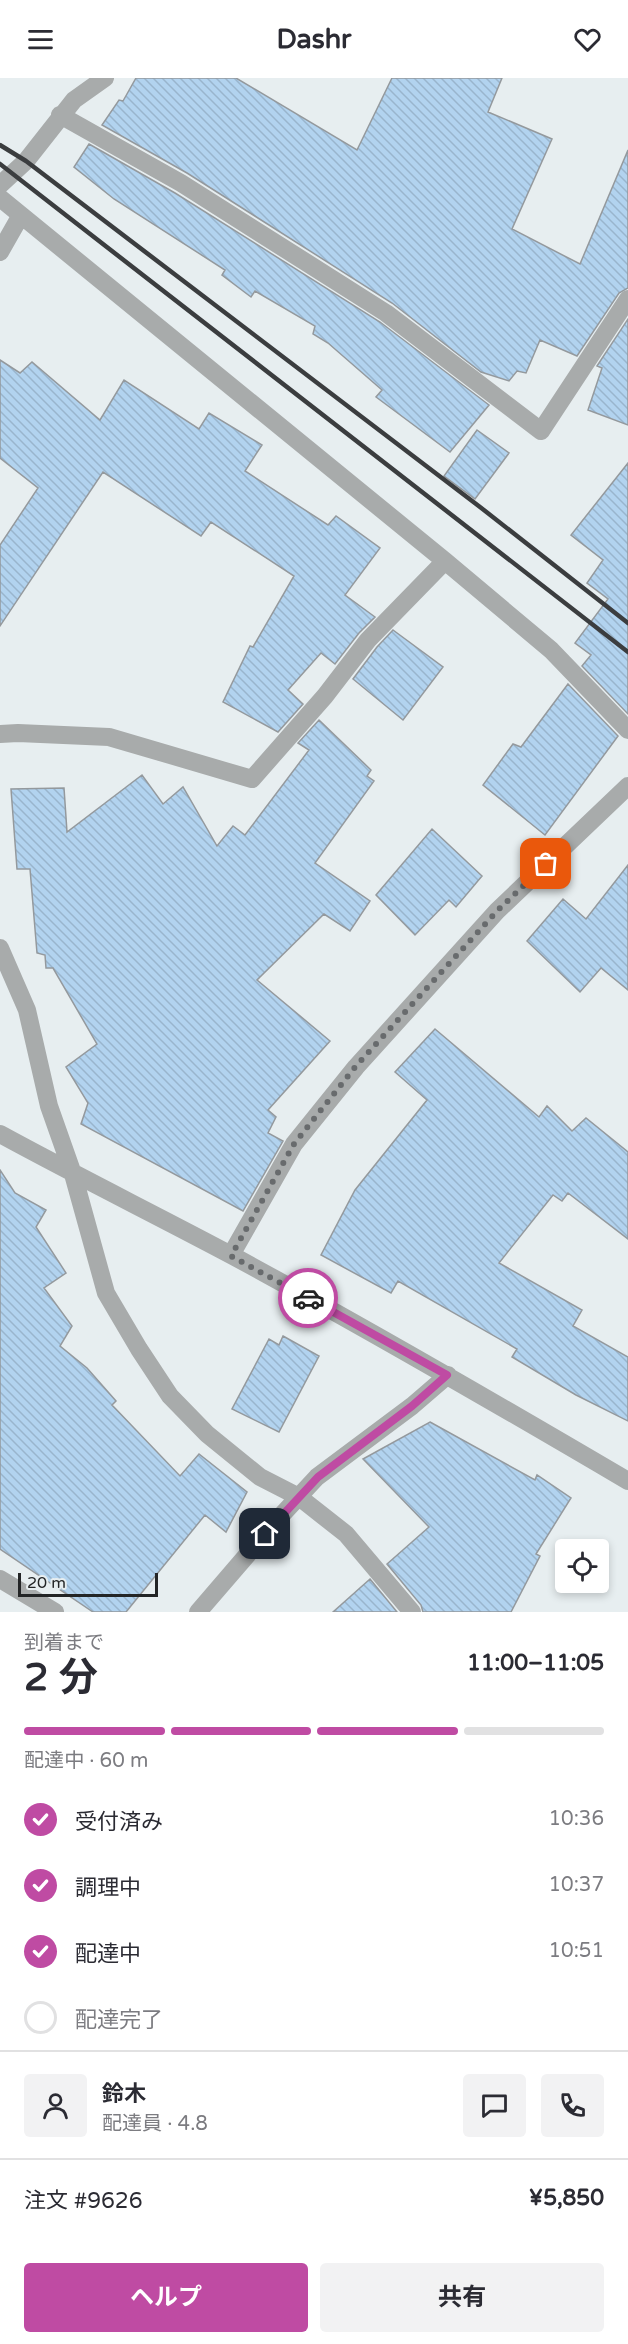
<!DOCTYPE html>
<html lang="ja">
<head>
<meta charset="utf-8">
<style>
  :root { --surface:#fff; --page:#f2f2f3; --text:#2b2b33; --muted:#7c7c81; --line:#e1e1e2; --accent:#bf4ba3 }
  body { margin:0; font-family:"Varela Round","Noto Sans JP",sans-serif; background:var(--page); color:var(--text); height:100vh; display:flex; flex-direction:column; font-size:22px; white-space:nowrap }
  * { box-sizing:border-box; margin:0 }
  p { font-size:20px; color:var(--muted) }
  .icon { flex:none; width:33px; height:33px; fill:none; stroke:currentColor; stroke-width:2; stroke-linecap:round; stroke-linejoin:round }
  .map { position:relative; height:1534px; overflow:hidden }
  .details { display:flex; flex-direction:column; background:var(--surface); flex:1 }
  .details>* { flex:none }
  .fabs { position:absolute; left:555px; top:1461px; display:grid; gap:12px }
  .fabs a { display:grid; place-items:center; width:54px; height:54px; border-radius:6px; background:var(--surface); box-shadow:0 3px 9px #0003; font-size:30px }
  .scale { position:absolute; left:18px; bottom:15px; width:140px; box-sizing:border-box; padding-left:6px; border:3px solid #232526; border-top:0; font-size:16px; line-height:21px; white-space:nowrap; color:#232526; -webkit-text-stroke:4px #e7eef0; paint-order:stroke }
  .pin { position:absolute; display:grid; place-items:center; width:51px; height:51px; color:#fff; margin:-26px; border-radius:12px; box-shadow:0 3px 9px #0006 }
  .courier { position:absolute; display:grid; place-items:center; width:60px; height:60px; margin:-30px; border:4px solid #bf4ba3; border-radius:50%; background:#fff; color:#222; box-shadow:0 2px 8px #0007 }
  .headline em { font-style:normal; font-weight:700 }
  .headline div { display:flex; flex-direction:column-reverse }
  .headline { display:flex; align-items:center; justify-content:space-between; height:102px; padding:0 24px }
  h1 { font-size:39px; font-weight:700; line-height:45px }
  .bar { display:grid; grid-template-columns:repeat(4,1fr); gap:9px 6px; align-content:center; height:72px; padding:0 24px }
  .bar i { height:8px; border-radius:4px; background:var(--line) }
  .bar .selected { background:var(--accent) }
  .bar p { grid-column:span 4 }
  .line { display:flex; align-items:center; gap:15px; padding:0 24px; border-top:2px solid var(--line) }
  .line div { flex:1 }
  .round { display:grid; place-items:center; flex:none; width:63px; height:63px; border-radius:6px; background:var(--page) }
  ol { padding:0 24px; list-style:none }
  li { display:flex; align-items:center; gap:18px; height:66px }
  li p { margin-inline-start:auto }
  li .icon { padding:6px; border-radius:50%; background:var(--accent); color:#fff; stroke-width:4 }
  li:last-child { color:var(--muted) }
  li i { width:33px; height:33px; border:3px solid var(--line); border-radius:50% }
  .button { display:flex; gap:12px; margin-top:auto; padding:12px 24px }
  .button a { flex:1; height:69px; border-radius:6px; background:var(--accent); color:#fff; font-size:24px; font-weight:700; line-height:69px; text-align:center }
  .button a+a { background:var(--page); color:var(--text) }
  header { display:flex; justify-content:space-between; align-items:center; height:78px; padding:0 24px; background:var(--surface); font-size:27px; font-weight:700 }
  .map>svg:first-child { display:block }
  .building { fill:url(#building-back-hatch); stroke:#94999d; stroke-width:1.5 }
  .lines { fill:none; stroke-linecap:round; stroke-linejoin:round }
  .minor { stroke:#a8abab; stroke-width:18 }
  .rail { stroke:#3b3d3f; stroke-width:4.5 }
  .done { stroke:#686b6d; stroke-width:6; stroke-dasharray:0 10.8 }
  .route { stroke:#bf4ba3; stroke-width:8 }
</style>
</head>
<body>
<header><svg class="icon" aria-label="menu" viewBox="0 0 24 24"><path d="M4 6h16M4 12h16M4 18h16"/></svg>Dashr<svg class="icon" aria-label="heart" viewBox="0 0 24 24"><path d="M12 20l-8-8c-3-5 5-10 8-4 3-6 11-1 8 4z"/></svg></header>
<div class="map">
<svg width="628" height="1534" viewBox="0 0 628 1534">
  <defs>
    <pattern id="building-back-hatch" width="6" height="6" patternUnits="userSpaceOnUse" patternTransform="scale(1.5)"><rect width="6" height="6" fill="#b2d3ef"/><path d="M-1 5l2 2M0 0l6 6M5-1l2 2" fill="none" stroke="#99b5cd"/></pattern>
  </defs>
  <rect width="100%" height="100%" fill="#e7eef0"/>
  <path class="building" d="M 136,0 L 236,0 L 357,72 L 392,0 L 502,0 L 488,34 L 552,61 L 512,151 L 580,186 L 628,72 L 628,210 L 619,215 L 577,278 L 540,262 L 526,295 L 517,293 L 509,303 L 481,294 L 392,225 L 187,95 L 102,47 L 119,22 L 123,23 Z
    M 89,66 L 175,115 L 380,244 L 489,327 L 450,374 L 376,319 L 382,312 L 328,265 L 313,256 L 315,248 L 255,213 L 251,219 L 222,197 L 225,192 L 114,121 L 74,89 Z
    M 628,241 L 628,347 L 588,332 L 602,290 L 597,288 Z
    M 0,282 L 20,295 L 32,284 L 100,342 L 124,302 L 199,351 L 209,335 L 262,367 L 245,393 L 328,447 L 336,438 L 380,470 L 345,517 L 375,539 L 359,555 L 335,586 L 321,575 L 288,612 L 303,626 L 278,654 L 223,624 L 250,568 L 253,569 L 294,498 L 211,444 L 201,458 L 103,394 L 0,548 L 0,467 L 38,410 L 0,380 Z
    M 477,352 L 509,375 L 475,421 L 444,398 Z
    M 628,385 L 628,636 L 582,588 L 591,577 L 575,565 L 608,521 L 587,505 L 603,482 L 571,457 Z
    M 393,552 L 443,589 L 403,642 L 353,601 L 377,569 Z
    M 568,606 L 618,658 L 545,757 L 483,707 L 513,666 L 521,669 Z
    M 319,642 L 371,692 L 367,698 L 374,703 L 315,785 L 370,823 L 350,853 L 324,836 L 257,902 L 330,963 L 268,1032 L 276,1039 L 268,1055 L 283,1063 L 243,1133 L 81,1046 L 88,1025 L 66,989 L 97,966 L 53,890 L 46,890 L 45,877 L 37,875 L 30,791 L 17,791 L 11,711 L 64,710 L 67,754 L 142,697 L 163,726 L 183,709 L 217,768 L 233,748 L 245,757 L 309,672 L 298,665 Z
    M 432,751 L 482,798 L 456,829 L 449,822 L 415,857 L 376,817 Z
    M 628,787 L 628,912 L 601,890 L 580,914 L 527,863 L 563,821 L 586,841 Z
    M 435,951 L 539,1039 L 547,1028 L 572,1053 L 586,1040 L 628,1074 L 628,1161 L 568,1115 L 562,1123 L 553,1117 L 499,1185 L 582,1232 L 573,1248 L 628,1279 L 628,1343 L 576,1317 L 512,1279 L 517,1271 L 398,1203 L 391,1215 L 321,1177 L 355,1112 L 427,1022 L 395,994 Z
    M 0,1092 L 15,1115 L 46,1132 L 36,1149 L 66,1195 L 44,1210 L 72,1248 L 60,1268 L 87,1290 L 116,1323 L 112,1327 L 180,1398 L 199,1376 L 247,1414 L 226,1454 L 205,1437 L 126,1534 L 93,1534 L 0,1471 Z
    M 283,1258 L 319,1278 L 279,1354 L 232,1331 L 269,1261 L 279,1267 Z
    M 430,1344 L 535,1402 L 537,1397 L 571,1420 L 536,1476 L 540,1478 L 511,1534 L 423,1534 L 421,1527 L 387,1486 L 429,1449 L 363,1381 Z
    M 370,1501 L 397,1534 L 333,1534 Z"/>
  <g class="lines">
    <path class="minor" d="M 60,37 L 181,105 L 386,235 L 541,353 L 628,221
      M 0,107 L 26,83 L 74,22 L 105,0
      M 0,120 L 445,483 L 551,572 L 628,652
      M 0,174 L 21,137
      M 0,656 L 18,655 L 109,659 L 252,701 L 325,618 L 368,562 L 445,483
      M 0,870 L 27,932 L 49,1028 L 73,1096 L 106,1215 L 139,1271 L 170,1318 L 207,1356 L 260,1399 L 299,1419 L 346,1456 L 412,1534
      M 0,1056 C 77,1098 156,1137 233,1178 C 366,1250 497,1326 628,1403
      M 231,1177 L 294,1066 L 356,989 L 497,833 L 628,708
      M 0,1501 L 55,1534
      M 198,1534 L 278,1441 L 317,1399 L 412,1328 L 448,1297"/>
    <path class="rail" d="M 0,67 L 26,83 L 480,429 L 628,545
      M 0,86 L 628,574"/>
  </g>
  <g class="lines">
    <path class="done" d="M 308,1220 L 231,1178 L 294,1066 L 356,988 L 497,833 L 546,786"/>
    <path class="route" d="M 265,1456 L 318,1399 L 412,1328 L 447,1297 L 308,1220"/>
  </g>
</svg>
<div class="fabs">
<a><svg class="icon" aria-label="locate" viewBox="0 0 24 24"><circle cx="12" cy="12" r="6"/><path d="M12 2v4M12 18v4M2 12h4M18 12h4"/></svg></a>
</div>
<div class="scale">20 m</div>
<div class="pin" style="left:546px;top:786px;background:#ea580c"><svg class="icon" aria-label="bag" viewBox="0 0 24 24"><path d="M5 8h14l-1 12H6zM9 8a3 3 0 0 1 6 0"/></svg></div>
<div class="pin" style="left:265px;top:1456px;background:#1f2937"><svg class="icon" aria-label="home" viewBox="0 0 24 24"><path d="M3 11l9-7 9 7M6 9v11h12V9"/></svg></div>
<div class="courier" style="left:308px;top:1220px"><svg class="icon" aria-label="car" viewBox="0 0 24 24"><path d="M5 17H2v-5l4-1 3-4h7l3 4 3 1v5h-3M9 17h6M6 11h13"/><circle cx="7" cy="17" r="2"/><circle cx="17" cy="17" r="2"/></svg></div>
</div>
<section class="details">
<div class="headline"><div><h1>2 分</h1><p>到着まで</p></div><em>11:00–11:05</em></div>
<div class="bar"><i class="selected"></i><i class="selected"></i><i class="selected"></i><i></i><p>配達中 · 60 m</p></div>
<ol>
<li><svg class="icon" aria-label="check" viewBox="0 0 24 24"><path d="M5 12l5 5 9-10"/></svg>受付済み<p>10:36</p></li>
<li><svg class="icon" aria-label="check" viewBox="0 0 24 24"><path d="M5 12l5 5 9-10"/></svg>調理中<p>10:37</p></li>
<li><svg class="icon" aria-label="check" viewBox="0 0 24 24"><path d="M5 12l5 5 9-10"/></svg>配達中<p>10:51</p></li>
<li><i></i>配達完了</li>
</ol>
<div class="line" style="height:108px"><a class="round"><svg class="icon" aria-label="person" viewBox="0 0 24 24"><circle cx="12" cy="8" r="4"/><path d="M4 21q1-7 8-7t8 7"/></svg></a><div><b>鈴木</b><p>配達員 · 4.8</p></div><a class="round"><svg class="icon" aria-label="chat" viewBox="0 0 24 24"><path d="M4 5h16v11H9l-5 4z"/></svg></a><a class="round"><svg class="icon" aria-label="phone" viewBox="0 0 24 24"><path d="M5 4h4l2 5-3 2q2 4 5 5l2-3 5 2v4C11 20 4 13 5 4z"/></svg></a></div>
<div class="line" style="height:78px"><div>注文 #9626</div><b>¥5,850</b></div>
<div class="button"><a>ヘルプ</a><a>共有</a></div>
</section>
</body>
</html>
